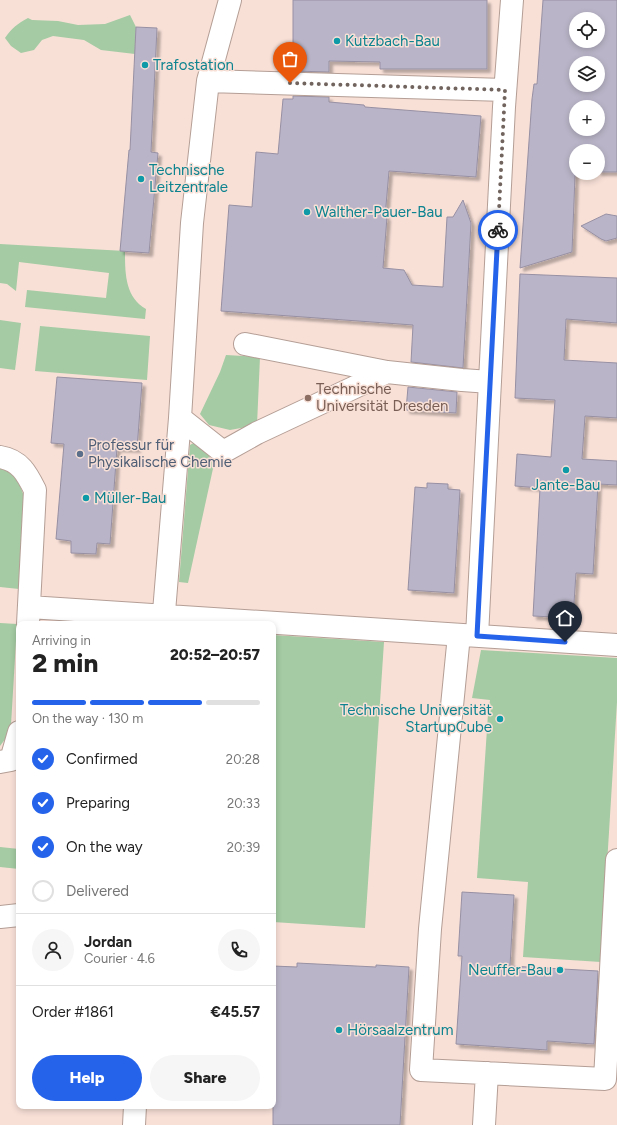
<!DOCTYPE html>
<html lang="en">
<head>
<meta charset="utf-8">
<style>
  :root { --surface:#fff; --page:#f6f6f6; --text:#222; --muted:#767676; --line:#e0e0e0; --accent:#2563eb }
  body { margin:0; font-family:Figtree,sans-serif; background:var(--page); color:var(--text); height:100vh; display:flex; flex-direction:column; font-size:15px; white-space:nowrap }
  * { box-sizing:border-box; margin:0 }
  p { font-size:13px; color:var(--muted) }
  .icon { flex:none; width:22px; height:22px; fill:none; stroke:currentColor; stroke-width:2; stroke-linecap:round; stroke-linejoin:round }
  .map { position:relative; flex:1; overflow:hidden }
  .drawer { position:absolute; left:16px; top:621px; width:260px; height:488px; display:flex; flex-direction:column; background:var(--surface); border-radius:8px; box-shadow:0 2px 6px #0003 }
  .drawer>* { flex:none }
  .controls { position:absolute; left:569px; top:12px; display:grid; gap:8px }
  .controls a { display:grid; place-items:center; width:36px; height:36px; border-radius:50%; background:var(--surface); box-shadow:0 2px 6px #0003; font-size:20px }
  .pin { position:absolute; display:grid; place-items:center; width:34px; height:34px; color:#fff; margin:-41px -17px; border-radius:50% 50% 50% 0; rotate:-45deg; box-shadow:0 0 4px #0007 }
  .pin .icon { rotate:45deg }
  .courier { position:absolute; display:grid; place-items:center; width:40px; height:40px; margin:-20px; border:3px solid #2563eb; border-radius:50%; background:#fff; color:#222; box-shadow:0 1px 5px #0007 }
  .summary em { font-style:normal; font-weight:800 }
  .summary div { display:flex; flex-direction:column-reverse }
  .summary { display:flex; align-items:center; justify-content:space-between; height:68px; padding:0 16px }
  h1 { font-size:26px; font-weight:800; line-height:30px }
  .bar { display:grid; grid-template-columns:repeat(4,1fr); gap:6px 4px; align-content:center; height:48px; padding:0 16px }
  .bar i { height:5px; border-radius:3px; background:var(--line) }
  .bar .active { background:var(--accent) }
  .bar p { grid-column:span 4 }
  .line { display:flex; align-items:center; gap:10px; padding:0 16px; border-top:1px solid var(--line) }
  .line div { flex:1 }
  .round { display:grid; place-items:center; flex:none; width:42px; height:42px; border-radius:21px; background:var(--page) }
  ol { padding:0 16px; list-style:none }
  li { display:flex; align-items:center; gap:12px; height:44px }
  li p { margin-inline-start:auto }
  li .icon { padding:4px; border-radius:50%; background:var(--accent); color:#fff; stroke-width:4 }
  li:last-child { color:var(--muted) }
  li i { width:22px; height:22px; border:2px solid var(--line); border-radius:50% }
  .cta { display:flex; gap:8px; margin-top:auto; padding:8px 16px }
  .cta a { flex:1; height:46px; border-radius:24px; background:var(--accent); color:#fff; font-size:16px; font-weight:800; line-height:46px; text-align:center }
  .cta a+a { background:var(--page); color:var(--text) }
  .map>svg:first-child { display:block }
  .green { fill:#a4cba3 }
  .building { fill:#bab4c8; stroke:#9790a3; fill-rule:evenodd; filter:url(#shadow) }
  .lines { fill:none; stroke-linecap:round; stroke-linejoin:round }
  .minor-casing { stroke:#b49e95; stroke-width:24 }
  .minor { stroke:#fff; stroke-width:22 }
  .done { stroke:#71635d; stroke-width:4; stroke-dasharray:0 7.2 }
  .route { stroke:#2563eb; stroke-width:5 }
  .culture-dot { fill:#0f9aa8; stroke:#f8e0d7; stroke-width:1.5 }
  .education-dot { fill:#8d6e63; stroke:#f8e0d7; stroke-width:1.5 }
  .service-dot { fill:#5c6f8a; stroke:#f8e0d7; stroke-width:1.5 }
  .labels { text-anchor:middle; stroke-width:3; stroke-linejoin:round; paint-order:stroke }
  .culture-label { font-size:15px; fill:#0d838f; stroke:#f8e0d7; text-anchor:start }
  .education-label { font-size:15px; fill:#785e54; stroke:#f8e0d7; text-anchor:start }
  .service-label { font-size:15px; fill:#4e5e75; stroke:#f8e0d7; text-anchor:start }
</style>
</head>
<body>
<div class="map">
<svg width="617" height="1125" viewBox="0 0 617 1125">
  <defs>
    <filter id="shadow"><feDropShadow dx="3.5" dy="3.5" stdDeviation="1" flood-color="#0004"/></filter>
  </defs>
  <rect width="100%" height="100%" fill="#f8e0d7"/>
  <path class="green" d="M 130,15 L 136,27 L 135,54 L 101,50 L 84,40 L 53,36 L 42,40 L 34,50 L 21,53 L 11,46 L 5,38 C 11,29 18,23 28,18 L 32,20 L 58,21 L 78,25 L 105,24 Z
    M 0,244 L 125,251 C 125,273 125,297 146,309 L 145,319 L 25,307 L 27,290 L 106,298 L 109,273 L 19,262 L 16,291 L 7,284 L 0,283 Z
    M 0,320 L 21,323 L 15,370 L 0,368 Z
    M 40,326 L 150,336 L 147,380 L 35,371 Z
    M 226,355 L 260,357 L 257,425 L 230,430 L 209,425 L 200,414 L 220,372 Z
    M 199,440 L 214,464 L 188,583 L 179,582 L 190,445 Z
    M 0,468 C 15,473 21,485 25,500 L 19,589 L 0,587 Z
    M 0,623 L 17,624 L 11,725 L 6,738 L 0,746 Z
    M 273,635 L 384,642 L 365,928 L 273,922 Z
    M 481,650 L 617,658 L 617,702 L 601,962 L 523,957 L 528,882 L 477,878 L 488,714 L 490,700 L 472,698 Z
    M 0,847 L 19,849 L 19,869 L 0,867 Z"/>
  <path class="building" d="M 293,0 L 487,0 L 487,69 L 380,69 L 380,62 L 329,61 L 329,72 L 293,71 Z
    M 543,0 L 617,0 L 617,172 L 598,172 L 598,151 L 576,151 L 572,252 L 520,268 L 532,99 L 534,84 L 537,84 ZM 576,19 L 598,19 L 598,41 L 576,41 ZM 576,63 L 598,63 L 598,85 L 576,85 ZM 576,107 L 598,107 L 598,129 L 576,129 Z
    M 136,27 L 157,28 L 151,152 L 158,153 L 149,253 L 120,251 L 129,150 L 130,150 Z
    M 293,96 L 329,97 L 329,102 L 364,105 L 365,107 L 481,116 L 476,177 L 389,171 L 385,217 L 387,217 L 383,268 L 404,270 L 412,285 L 443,287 L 447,217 L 453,217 L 463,200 L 471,223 L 463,368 L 411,362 L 413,325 L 221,311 L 229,205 L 252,207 L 256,152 L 278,154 L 283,99 L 293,99 Z
    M 606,214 L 617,216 L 617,238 L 606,241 L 601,239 L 581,226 Z
    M 520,274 L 617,278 L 617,323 L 566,319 L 564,360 L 617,363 L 617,418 L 585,416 L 582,459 L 617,461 L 617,485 L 598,484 L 593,574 L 576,573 L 573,618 L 533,616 L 540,488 L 515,486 L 517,454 L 551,457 L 555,400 L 515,398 Z
    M 57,377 L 142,383 L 137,449 L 117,448 L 110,544 L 97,543 L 96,554 L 71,553 L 71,541 L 56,539 L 64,444 L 51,443 Z
    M 408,387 L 457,392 L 456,413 L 406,410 Z
    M 427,483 L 448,484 L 448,489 L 460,490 L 454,593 L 408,590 L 415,487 L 427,488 Z
    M 462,892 L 514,895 L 510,966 L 598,971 L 594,1044 L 547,1041 L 547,1050 L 456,1044 L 462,956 L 458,956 Z
    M 297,963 L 376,967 L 376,965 L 409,967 L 400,1125 L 273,1125 L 273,966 L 297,967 Z"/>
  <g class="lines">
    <g class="minor-casing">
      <path id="minor" d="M 208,81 L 505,90
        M 245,344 L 387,372 L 462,380 L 490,382
        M 180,418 L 223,452 L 257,433 L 387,372
        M 0,457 C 20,460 27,474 35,490 L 28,624
        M 29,607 L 617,645
        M 163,624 L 180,418 L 192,223 L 208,81 L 230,0
        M 459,635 L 430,929 L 421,1070 L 605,1079 L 617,860
        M 477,636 L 504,107 L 512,0
        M 0,762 L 11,760 L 19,732
        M 0,917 L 19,915
        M 134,1125 L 135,1106
        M 484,1125 L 487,1073"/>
    </g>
    <use href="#minor" class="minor"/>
  </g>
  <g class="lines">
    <path class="done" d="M 290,83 L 505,90 L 498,230"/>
    <path class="route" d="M 498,230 L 477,636 L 565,642"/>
  </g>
  <g class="culture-dot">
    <circle cx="337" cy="41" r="4"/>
    <circle cx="145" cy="65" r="4"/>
    <circle cx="141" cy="179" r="4"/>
    <circle cx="307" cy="212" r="4"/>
    <circle cx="566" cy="470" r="4"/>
    <circle cx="86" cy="498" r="4"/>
    <circle cx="500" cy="719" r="4"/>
    <circle cx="560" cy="970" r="4"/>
    <circle cx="339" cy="1030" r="4"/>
  </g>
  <circle class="education-dot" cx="308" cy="398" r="4"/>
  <circle class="service-dot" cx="80" cy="454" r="4"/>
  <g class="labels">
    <g class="culture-label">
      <text x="345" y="46">Kutzbach-Bau</text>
      <text x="153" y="70">Trafostation</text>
      <text x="149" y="175">Technische<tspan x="149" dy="17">Leitzentrale</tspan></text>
      <text x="315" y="217">Walther-Pauer-Bau</text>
      <text x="566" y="490" text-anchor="middle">Jante-Bau</text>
      <text x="94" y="503">Müller-Bau</text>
      <text x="492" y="715" text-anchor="end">Technische Universität<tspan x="492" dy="17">StartupCube</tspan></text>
      <text x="552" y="975" text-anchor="end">Neuffer-Bau</text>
      <text x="347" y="1035">Hörsaalzentrum</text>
    </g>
    <g class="education-label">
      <text x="316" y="394">Technische<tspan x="316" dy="17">Universität Dresden</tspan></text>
    </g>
    <g class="service-label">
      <text x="88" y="450">Professur für<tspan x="88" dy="17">Physikalische Chemie</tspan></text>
    </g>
  </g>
</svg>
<div class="controls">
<a><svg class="icon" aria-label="locate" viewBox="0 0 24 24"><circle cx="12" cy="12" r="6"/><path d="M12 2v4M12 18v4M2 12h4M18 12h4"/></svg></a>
<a><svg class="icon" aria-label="layers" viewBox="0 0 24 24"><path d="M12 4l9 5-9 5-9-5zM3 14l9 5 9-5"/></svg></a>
<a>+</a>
<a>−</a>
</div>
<div class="pin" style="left:290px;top:83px;background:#ea580c"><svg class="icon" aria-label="bag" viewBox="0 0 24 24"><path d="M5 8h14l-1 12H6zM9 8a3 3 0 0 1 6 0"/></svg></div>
<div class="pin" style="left:565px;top:642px;background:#1f2937"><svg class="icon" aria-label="home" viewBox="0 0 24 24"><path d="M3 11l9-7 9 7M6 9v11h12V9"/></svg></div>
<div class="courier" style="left:498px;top:230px"><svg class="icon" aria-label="bike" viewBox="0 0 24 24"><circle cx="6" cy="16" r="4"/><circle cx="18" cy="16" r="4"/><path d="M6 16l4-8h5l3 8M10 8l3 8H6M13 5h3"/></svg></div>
<section class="drawer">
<div class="summary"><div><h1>2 min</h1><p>Arriving in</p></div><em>20:52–20:57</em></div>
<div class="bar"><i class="active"></i><i class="active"></i><i class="active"></i><i></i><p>On the way · 130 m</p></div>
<ol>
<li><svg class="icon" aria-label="check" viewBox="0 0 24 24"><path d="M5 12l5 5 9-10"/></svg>Confirmed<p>20:28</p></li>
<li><svg class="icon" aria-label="check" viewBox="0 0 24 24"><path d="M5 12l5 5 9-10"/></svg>Preparing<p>20:33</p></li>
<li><svg class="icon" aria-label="check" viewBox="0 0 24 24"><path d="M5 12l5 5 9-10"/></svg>On the way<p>20:39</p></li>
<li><i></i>Delivered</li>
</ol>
<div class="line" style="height:72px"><a class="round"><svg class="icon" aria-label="person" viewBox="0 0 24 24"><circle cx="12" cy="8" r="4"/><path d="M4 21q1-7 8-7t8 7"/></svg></a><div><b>Jordan</b><p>Courier · 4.6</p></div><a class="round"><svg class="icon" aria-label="phone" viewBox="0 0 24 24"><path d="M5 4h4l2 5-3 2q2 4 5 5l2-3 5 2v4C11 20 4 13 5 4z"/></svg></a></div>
<div class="line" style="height:52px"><div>Order #1861</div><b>€45.57</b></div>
<div class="cta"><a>Help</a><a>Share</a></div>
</section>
</div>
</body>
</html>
